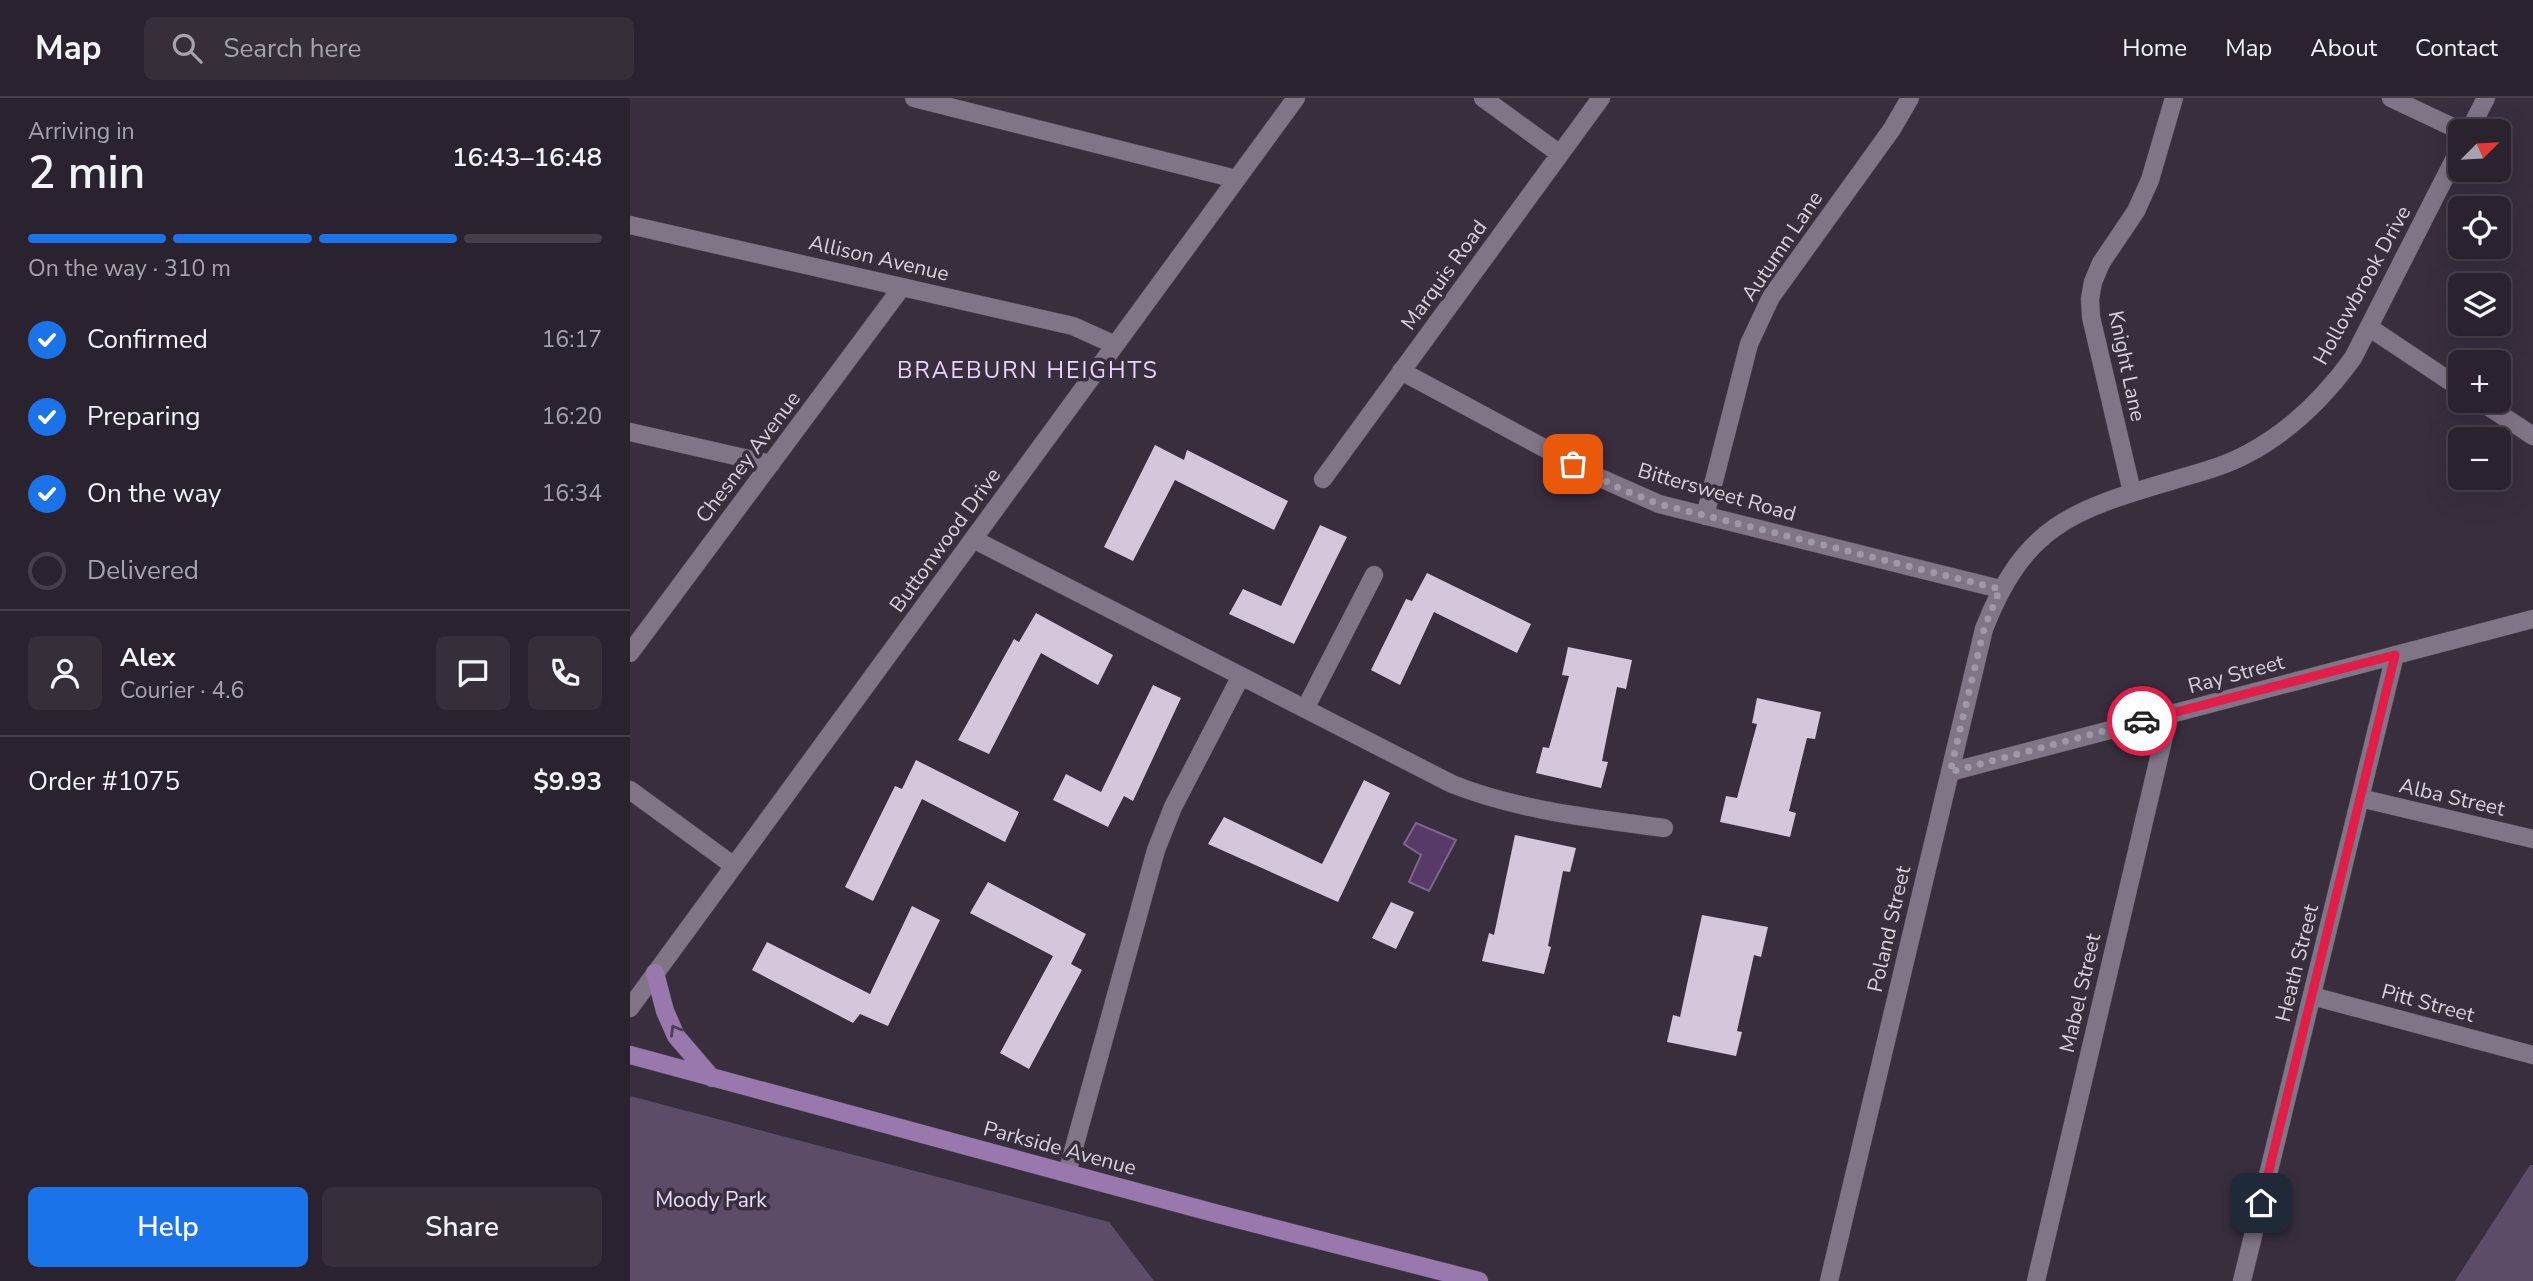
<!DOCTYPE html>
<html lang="en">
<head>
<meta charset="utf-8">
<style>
  :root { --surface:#2a222e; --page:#362f3a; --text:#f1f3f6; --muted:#a5a4aa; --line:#463f4a; --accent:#1a73e8 }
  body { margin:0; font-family:"Nunito Sans",sans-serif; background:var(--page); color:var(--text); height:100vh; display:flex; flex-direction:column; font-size:26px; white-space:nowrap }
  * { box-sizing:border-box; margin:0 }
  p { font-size:23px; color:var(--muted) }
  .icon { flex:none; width:38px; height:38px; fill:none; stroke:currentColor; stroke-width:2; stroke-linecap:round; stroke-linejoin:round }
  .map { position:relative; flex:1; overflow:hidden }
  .details { display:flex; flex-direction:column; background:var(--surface); width:630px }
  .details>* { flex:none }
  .needle { width:46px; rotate:66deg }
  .tools { position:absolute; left:1818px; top:21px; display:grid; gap:14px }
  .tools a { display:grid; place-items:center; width:63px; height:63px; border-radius:10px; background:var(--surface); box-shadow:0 7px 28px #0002,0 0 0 2px var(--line); font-size:35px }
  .pin { position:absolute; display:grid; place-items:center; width:60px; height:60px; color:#fff; margin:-30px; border-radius:14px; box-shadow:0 4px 10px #0006 }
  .courier { position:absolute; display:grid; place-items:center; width:70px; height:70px; margin:-35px; border:5px solid #e11d48; border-radius:50%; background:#fff; color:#222; box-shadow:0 2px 9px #0007 }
  .headline em { font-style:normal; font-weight:600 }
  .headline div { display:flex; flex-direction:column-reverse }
  .headline { display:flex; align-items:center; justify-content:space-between; height:119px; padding:0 28px }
  h1 { font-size:46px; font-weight:600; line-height:52px }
  .bar { display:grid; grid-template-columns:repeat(4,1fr); gap:10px 7px; align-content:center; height:84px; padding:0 28px }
  .bar i { height:9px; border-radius:5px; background:var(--line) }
  .bar .on { background:var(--accent) }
  .bar p { grid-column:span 4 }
  .line { display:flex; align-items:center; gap:18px; padding:0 28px; border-top:2px solid var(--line) }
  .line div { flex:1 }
  .round { display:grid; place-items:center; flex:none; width:74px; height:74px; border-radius:10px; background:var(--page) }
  ol { padding:0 28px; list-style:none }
  li { display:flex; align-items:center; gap:21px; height:77px }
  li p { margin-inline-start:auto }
  li .icon { padding:7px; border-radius:50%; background:var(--accent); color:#fff; stroke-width:4 }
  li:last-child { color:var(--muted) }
  li i { width:38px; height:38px; border:4px solid var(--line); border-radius:50% }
  .button { display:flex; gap:14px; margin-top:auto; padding:14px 28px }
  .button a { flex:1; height:80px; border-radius:10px; background:var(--accent); color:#fff; font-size:28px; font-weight:600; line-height:80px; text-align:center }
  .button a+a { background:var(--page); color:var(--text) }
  header { display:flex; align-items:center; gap:42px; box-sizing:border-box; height:98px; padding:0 35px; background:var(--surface); border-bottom:2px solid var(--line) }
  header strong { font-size:33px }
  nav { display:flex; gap:38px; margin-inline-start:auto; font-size:24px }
  .search { width:490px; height:63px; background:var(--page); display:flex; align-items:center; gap:18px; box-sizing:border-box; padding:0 24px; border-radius:10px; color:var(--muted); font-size:26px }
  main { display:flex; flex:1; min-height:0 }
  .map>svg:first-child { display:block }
  .green { fill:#5d4c68 }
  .water { fill:#573a68; stroke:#7d678b; stroke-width:2 }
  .building { fill:#d4c7dc }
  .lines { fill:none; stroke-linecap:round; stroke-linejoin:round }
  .minor-casing { stroke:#534a58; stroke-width:19 }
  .major-casing { stroke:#534a58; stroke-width:19 }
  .minor { stroke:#807587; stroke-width:18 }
  .major { stroke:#9979ad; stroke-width:18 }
  .oneway { stroke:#4b3d54 }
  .done { stroke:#9f98a5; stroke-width:7; stroke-dasharray:0 12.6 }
  .route { stroke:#e11d48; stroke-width:9 }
  .labels { text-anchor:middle; stroke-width:7; stroke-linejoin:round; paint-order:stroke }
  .street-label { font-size:21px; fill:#d7d1dc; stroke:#382e3e }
  .park-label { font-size:21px; fill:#eedcfa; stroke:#382e3e }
  .neighbourhood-label { font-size:23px; letter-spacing:2px; fill:#ebd3fc; stroke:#382e3e }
</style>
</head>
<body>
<header>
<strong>Map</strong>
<div class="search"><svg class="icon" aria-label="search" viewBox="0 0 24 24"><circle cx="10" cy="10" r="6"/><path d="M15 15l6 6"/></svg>Search here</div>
<nav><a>Home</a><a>Map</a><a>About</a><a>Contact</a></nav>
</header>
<main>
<section class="details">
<div class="headline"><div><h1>2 min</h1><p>Arriving in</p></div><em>16:43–16:48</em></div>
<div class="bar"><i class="on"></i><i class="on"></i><i class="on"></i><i></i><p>On the way · 310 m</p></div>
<ol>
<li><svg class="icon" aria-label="check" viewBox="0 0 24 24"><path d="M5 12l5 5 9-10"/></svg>Confirmed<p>16:17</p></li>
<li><svg class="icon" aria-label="check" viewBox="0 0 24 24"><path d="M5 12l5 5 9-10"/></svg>Preparing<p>16:20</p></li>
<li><svg class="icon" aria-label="check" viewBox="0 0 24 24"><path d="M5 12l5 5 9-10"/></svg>On the way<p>16:34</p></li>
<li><i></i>Delivered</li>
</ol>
<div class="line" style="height:126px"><a class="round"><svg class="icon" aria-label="person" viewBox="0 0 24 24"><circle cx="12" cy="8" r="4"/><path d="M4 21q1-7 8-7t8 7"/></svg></a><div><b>Alex</b><p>Courier · 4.6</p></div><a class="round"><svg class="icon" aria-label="chat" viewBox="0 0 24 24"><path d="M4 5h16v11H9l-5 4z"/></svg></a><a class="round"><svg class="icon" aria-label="phone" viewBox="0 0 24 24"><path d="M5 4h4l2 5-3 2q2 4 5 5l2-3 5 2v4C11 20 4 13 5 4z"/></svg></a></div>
<div class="line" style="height:91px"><div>Order #1075</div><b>$9.93</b></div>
<div class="button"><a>Help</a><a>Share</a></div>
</section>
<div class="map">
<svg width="1903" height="1183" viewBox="0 0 1903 1183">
  <rect width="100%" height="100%" fill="#382e3e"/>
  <path class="green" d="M 0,998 L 479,1124 L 524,1183 L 0,1183 Z
    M 1900,1067 L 1903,1067 L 1903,1183 L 1825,1183 Z"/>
  <path class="water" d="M 786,725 L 826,742 L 799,793 L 779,784 L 791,757 L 774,746 Z"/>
  <path class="building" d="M 525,347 L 554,362 L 557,352 L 658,403 L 644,432 L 545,382 L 503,463 L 474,449 Z
    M 690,427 L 717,439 L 664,546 L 599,516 L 613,491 L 651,508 Z
    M 797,475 L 901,526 L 887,555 L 804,514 L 770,587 L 741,572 L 776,501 L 782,503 Z
    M 406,515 L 483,557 L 468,587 L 411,555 L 359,656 L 328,642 L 384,541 L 389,544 Z
    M 938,549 L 1002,562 L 996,591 L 987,589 L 972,663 L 978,664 L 971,690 L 906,675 L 913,649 L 919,650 L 939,578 L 932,577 Z
    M 523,587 L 551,600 L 503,703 L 494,698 L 478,729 L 423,702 L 436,676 L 471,694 Z
    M 1127,600 L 1191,614 L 1185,641 L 1177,640 L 1159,713 L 1166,715 L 1160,739 L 1090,724 L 1096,698 L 1107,700 L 1127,626 L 1122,625 Z
    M 286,662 L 389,714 L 375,744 L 292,701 L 243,803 L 215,789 L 265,688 L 272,691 Z
    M 734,682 L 760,695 L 708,804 L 578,746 L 594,719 L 692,766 Z
    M 885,737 L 946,750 L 940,774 L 933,773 L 918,848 L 921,849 L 914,876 L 852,863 L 859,835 L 864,837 Z
    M 358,784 L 456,836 L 441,866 L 452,872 L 399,971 L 370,955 L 423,858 L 340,815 Z
    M 761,804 L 784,814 L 766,851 L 742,840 Z
    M 282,808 L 310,822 L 258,928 L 230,916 L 223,925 L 122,872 L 137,844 L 240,896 Z
    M 1072,817 L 1138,829 L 1131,859 L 1124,857 L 1107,933 L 1112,934 L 1106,958 L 1037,944 L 1043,917 L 1050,919 Z"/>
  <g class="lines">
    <g class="minor-casing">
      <path id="minor" d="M 284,0 L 606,81
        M 853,0 L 930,56
        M 1761,0 L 1831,33
        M 1839,33 L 1856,0
        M 0,127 L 443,228 L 485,247
        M 1740,230 L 1830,290
        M 771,273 L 968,379 L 1029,406 L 1370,491
        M 1850,303 L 1903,338
        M 0,334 L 141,366
        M 693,381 L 971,0
        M 1502,394 L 1461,219 L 1460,201 L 1463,184 L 1471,165 L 1506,113 L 1520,82 L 1544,0
        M 1075,418 L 1119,246 L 1141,199 L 1262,31 L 1280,0
        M 343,441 L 822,686 C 890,713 962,720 1034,730
        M 0,555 L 272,189
        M 675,611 L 744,477
        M 1320,674 L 1903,521
        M 0,692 L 104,768
        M 1730,700 L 1903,741
        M 1682,898 L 1903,957
        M 0,910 L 666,0
        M 437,1075 L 526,752 L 543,709 L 611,578
        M 1199,1183 L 1354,531 C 1394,428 1442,412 1541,383 C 1567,375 1593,369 1617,356 C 1661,333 1694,300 1723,260 L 1830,50
        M 1406,1183 L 1539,617
        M 1612,1183 L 1765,557"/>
    </g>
    <g class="major-casing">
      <path id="major" d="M 25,875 L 35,913 L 46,938 L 82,980
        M 0,957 L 588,1116 L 849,1183"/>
    </g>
    <use href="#minor" class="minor"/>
    <use href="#major" class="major"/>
  </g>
  <defs><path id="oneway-chevron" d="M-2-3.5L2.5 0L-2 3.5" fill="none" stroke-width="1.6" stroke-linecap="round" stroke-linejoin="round" transform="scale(1.75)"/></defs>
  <use class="oneway" href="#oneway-chevron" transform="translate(45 932) rotate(-120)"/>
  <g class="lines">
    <path class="done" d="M 943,366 L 989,390 L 1029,406 L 1370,491 L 1354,531 L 1320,674 L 1512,623"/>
    <path class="route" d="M 1512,623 L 1765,557 L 1631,1105"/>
  </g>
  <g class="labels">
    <g class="street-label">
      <text transform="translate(1152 148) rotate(-56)" y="7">Autumn Lane</text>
      <text transform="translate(249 160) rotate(13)" y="7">Allison Avenue</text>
      <text transform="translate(814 177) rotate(-54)" y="7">Marquis Road</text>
      <text transform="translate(1732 187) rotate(-61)" y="7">Hollowbrook Drive</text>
      <text transform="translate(1497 268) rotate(78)" y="7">Knight Lane</text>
      <text transform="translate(118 359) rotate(-53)" y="7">Chesney Avenue</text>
      <text transform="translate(1087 394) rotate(16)" y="7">Bittersweet Road</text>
      <text transform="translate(315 442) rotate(-54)" y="7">Buttonwood Drive</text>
      <text transform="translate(1606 576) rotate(-15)" y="7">Ray Street</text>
      <text transform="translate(1822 699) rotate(13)" y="7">Alba Street</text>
      <text transform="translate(1259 831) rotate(-77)" y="7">Poland Street</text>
      <text transform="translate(1667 865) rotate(-76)" y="7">Heath Street</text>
      <text transform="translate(1450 895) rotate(-77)" y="7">Mabel Street</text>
      <text transform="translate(1798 905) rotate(15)" y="7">Pitt Street</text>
      <text transform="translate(430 1050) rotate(15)" y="7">Parkside Avenue</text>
    </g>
    <g class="park-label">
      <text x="81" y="1109">Moody Park</text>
    </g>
    <g class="neighbourhood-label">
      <text x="398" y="280">BRAEBURN HEIGHTS</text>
    </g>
  </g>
</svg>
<div class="tools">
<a><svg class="needle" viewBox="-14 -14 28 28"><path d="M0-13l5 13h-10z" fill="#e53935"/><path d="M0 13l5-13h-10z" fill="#a5a4aa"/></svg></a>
<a><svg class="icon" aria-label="locate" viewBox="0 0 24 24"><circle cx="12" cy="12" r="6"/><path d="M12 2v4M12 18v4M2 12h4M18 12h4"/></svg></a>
<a><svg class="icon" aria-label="layers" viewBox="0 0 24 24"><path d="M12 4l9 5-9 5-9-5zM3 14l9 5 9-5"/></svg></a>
<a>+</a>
<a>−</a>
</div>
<div class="pin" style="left:943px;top:366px;background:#ea580c"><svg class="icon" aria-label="bag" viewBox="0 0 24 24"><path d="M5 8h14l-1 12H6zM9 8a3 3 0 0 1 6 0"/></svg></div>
<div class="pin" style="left:1631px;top:1105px;background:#1f2937"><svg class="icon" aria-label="home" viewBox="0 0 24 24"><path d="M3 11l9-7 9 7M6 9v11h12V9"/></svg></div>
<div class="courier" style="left:1512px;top:623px"><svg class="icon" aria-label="car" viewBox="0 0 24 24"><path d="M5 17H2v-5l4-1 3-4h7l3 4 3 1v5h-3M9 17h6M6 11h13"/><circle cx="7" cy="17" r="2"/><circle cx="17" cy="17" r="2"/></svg></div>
</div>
</main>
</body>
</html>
